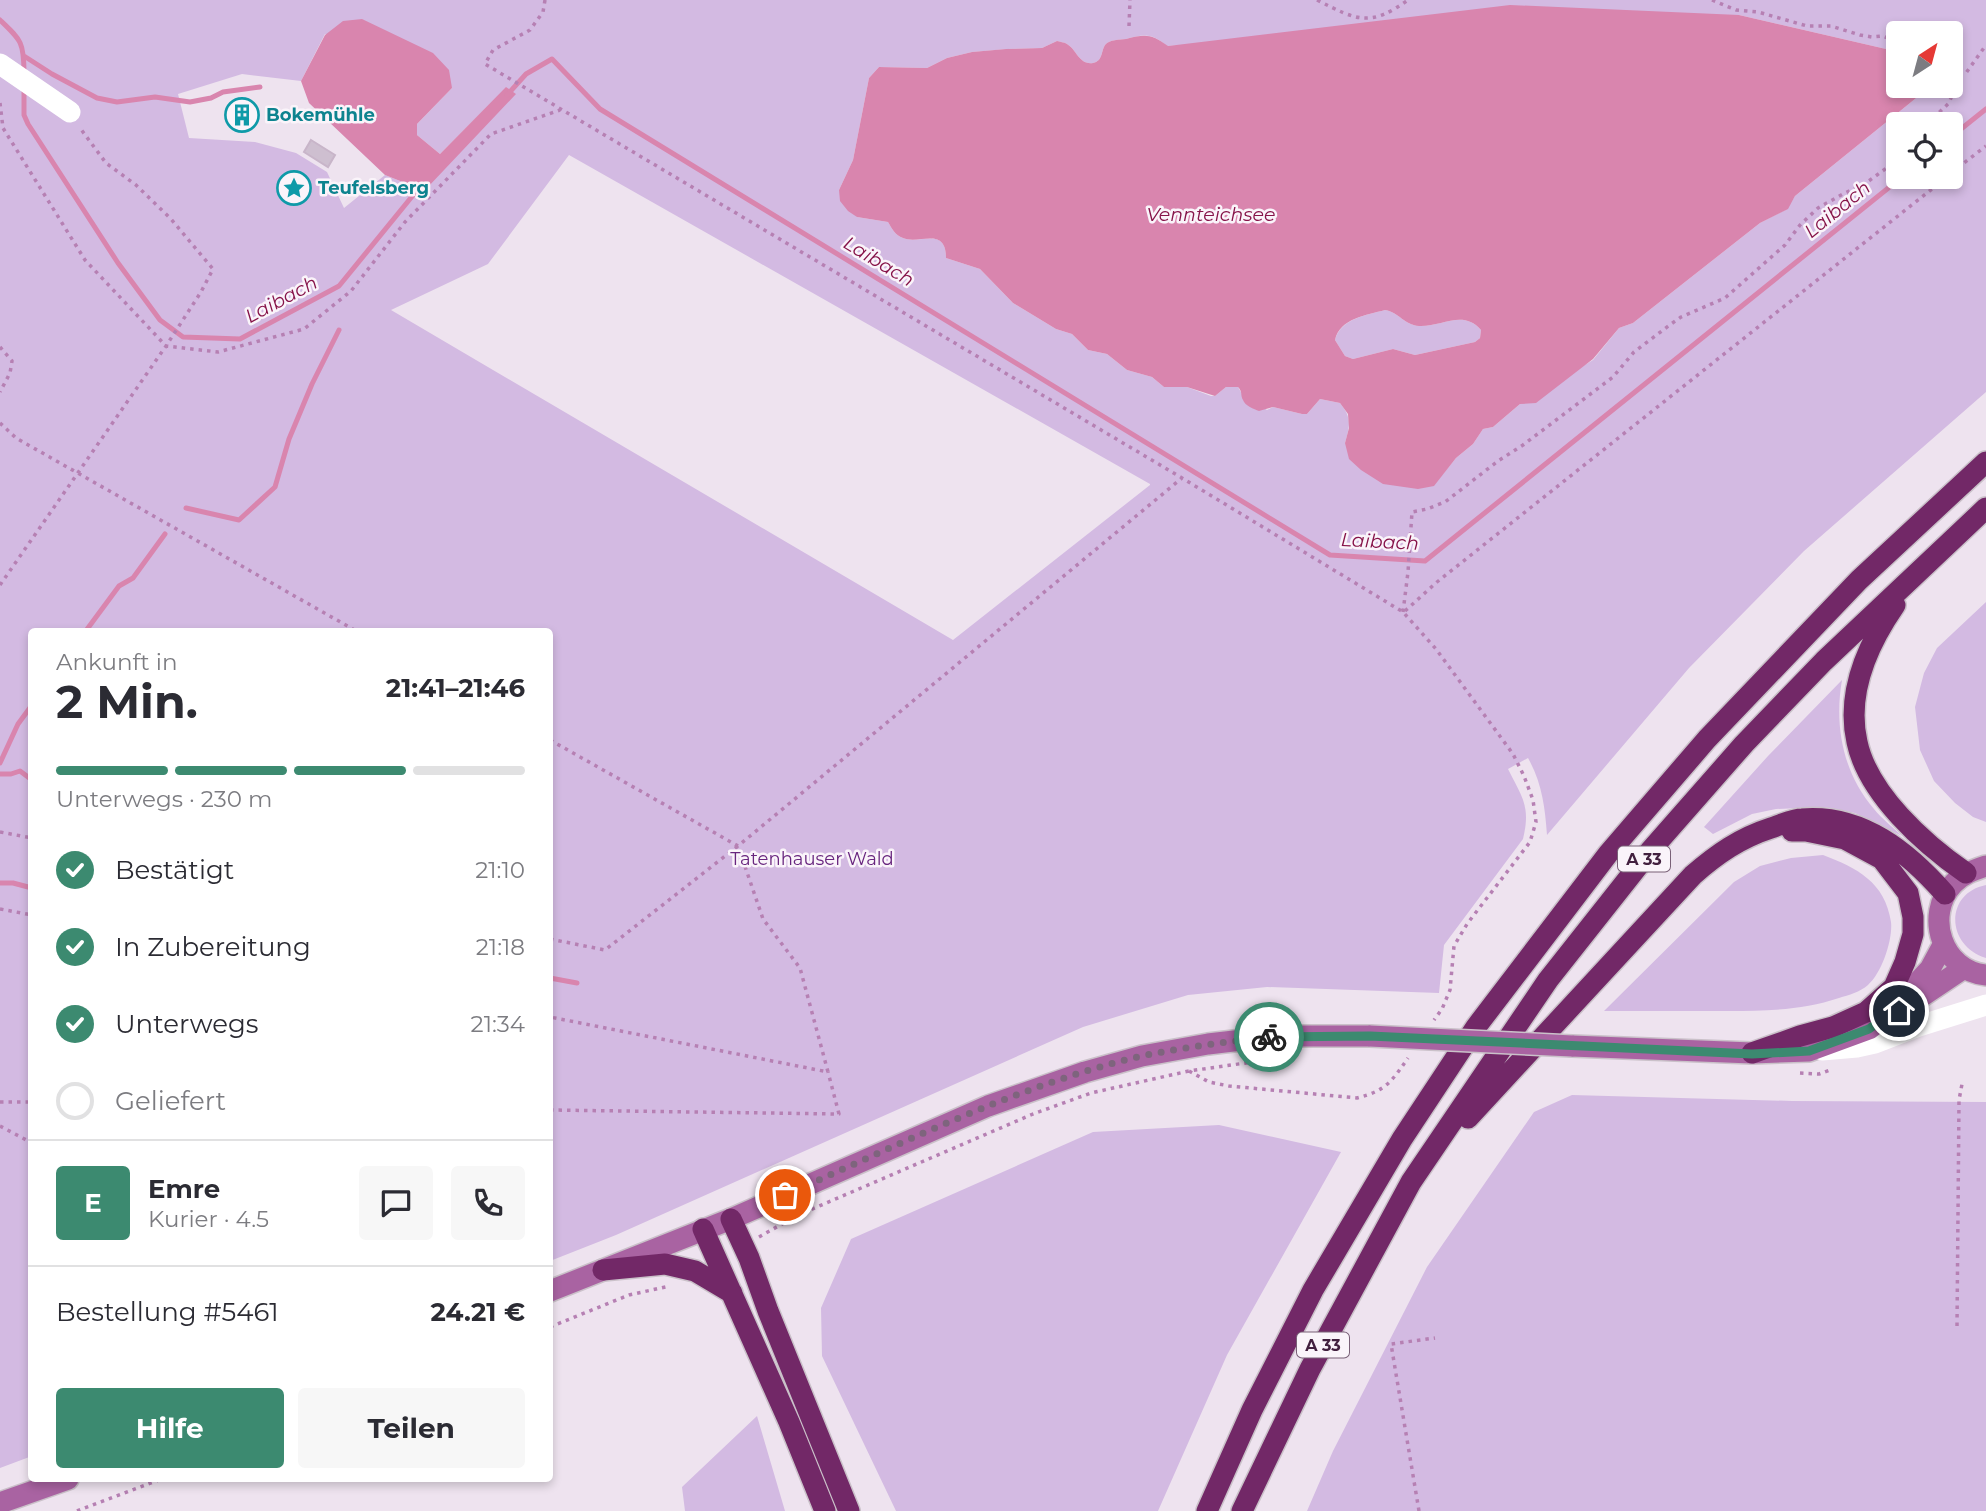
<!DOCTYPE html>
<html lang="de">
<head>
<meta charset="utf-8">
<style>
  :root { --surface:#fff; --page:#f7f7f7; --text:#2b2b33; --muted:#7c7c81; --line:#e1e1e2; --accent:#3c8a70 }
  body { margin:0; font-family:Montserrat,sans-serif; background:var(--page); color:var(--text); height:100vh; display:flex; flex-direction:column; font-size:26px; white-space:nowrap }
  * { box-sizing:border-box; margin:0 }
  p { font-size:23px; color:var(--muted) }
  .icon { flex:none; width:38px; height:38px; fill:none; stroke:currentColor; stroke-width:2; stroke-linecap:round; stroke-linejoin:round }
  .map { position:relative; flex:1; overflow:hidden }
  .sheet { position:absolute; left:28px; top:628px; width:525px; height:854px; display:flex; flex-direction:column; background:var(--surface); border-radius:7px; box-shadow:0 4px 10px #0003 }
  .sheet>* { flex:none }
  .needle { width:46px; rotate:36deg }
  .tools { position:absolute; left:1886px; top:21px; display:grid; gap:14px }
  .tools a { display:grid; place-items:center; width:77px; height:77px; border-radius:7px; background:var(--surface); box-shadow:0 4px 10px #0003; font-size:35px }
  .pin { position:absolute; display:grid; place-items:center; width:60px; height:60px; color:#fff; margin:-30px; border:4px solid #fff; border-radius:50%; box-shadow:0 2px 7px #0007 }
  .courier { position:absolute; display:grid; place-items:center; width:70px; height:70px; margin:-35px; border:5px solid #3c8a70; border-radius:50%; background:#fff; color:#222; box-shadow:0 2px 9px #0007 }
  .overview em { font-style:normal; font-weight:700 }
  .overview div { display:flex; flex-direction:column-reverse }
  .overview { display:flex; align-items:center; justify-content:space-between; height:119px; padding:0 28px }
  h1 { font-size:46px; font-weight:700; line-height:52px }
  .bar { display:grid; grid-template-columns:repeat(4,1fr); gap:10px 7px; align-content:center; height:84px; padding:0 28px }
  .bar i { height:9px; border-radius:5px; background:var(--line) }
  .bar .current { background:var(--accent) }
  .bar p { grid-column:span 4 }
  .line { display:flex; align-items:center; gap:18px; padding:0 28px; border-top:2px solid var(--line) }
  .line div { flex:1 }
  .round { display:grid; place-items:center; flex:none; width:74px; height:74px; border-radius:7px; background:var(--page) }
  ol { padding:0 28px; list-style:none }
  li { display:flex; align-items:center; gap:21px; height:77px }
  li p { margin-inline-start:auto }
  li .icon { padding:7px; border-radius:50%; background:var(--accent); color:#fff; stroke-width:4 }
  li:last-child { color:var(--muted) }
  li i { width:38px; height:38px; border:4px solid var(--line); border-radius:50% }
  .button { display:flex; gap:14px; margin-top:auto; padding:14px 28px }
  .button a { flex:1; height:80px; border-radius:7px; background:var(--accent); color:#fff; font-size:28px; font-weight:700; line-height:80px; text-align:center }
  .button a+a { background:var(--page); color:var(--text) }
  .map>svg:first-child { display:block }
  .green { fill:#d3bae2; fill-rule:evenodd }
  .water { fill:#d985ae; fill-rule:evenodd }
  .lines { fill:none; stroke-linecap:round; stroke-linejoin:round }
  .stream { stroke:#d985ae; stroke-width:5 }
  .building { fill:#cebfd0; stroke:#c8b5c9; stroke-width:2 }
  .major-casing { stroke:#cac1c9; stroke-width:24 }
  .highway-casing { stroke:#cac1c9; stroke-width:24 }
  .path { stroke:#b680b3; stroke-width:3.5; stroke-dasharray:3.5 5; stroke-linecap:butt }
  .minor { stroke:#fff; stroke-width:21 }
  .major { stroke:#a963a2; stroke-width:21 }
  .highway { stroke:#722867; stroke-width:21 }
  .major-bridge-casing { stroke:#cac1c9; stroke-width:24; stroke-linecap:butt }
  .major-bridge { stroke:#a963a2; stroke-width:21 }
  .done { stroke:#7e647d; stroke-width:7; stroke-dasharray:0 12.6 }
  .route { stroke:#3c8a70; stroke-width:9 }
  .labels { text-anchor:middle; stroke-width:5; stroke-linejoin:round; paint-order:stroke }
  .shield { fill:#faf4fa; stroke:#796077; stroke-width:2 }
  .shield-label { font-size:16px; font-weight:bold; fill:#42203f }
  .culture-label { font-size:18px; font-weight:bold; fill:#0d838f; stroke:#faf4fa; text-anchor:start }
  .park-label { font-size:18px; fill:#68257e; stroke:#faf4fa }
  .water-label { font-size:19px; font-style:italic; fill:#861349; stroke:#faf4fa }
</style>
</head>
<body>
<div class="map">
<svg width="1986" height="1511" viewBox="0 0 1986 1511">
  <rect width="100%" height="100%" fill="#eee3ef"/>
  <path class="green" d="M 0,0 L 1986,0 L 1986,392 L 1804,551 L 1689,668 L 1547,835 C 1545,807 1542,783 1528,758 L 1508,769 C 1522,797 1531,806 1523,839 L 1444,945 L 1439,993 L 1267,987 L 1188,995 L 1083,1027 L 616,1235 L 550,1261 L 550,632 L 32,632 L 32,1456 L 0,1468 ZM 1739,15 L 1899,52 L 1899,33 L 1951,33 L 1951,86 L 1931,86 L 1795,196 L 1787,209 L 1760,223 L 1633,323 L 1619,328 L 1593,360 L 1520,404 L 1493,427 L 1483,429 L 1473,444 L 1456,458 L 1434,485 L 1345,443 C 1350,425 1352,418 1340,403 L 1320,399 L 1307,414 L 1302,414 L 1273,407 L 1267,410 L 1242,394 L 1238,387 L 1226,387 L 1215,396 L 1211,396 L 1187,387 L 1164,387 L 1152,377 L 1127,370 L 1107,354 L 1088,350 L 1072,334 L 1056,329 L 1013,303 L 980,269 L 946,258 C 946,226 920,245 903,238 C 895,235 892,229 888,222 L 857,217 L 839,190 L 853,160 L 869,78 L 879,67 L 927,68 L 947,58 L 972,52 L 1007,49 L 1042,48 L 1057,41 C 1060,42 1064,42 1067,44 C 1077,50 1079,65 1093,63 C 1103,61 1101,51 1105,45 C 1110,39 1119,40 1126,39 C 1145,34 1151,33 1167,46 ZM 325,34 L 452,88 L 417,124 L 417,135 L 440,154 L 506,88 L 418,188 L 385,175 L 344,208 L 327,172 L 296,153 L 255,142 L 189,138 L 178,94 L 242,74 L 301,81 ZM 1899,124 L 1951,124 L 1951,177 L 1899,177 ZM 569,155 L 1150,484 L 1150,485 L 953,640 L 391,310 L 488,264 Z
    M 1385,310 C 1399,312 1404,325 1419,326 C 1442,327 1463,309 1481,330 L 1480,338 L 1475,342 L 1415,355 L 1393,349 L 1353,359 L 1345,356 L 1335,340 C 1341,318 1367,315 1385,310 Z
    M 1986,602 L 1986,822 L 1973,817 L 1955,803 L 1934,781 L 1920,750 L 1915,707 L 1924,673 L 1937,648 Z
    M 1842,680 C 1834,726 1843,773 1874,809 C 1882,819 1893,827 1902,836 L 1855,813 L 1824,807 L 1776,809 L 1752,814 L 1713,834 L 1704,827 L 1768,756 Z
    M 1823,855 C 1857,868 1885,882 1891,922 C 1893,939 1882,973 1868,985 C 1860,992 1849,995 1839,998 C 1794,1013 1747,1011 1701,1011 C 1669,1011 1636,1011 1604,1011 L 1734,882 L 1760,866 L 1791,858 Z
    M 1986,885 L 1986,958 C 1945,945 1945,893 1986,885 Z
    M 1572,1095 L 1792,1101 L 1986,1102 L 1986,1511 L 1307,1511 L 1333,1451 L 1427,1267 L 1534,1112 Z
    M 1219,1125 L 1341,1152 L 1227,1355 L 1158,1511 L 896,1511 L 822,1356 L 821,1308 L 851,1239 L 1093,1132 Z
    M 757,1416 L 785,1511 L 685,1511 L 682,1487 Z"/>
  <path class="water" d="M 1510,5 L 1739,15 L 1899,52 L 1899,86 L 1931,86 L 1795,196 L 1788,209 L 1760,223 L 1633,323 L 1619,328 L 1593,359 L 1536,403 L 1520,404 L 1493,427 L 1483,429 L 1473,444 L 1456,458 L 1434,486 L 1418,489 L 1383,484 L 1361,470 L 1349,459 L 1345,443 L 1349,428 L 1348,414 L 1340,403 L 1320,399 L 1307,414 L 1302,414 L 1273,407 L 1259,411 C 1254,409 1245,406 1243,400 C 1240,395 1243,392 1238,387 L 1226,387 L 1215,396 L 1187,387 L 1164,387 L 1152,377 L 1127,370 L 1107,354 L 1088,350 L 1072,334 L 1056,329 L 1013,303 L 980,269 L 946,258 C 946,226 919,245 903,238 C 895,235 892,229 888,222 L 857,217 L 848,211 L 840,201 L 839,190 L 853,160 L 869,78 L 879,67 L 927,68 L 947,58 L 972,52 L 1006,49 L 1042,48 L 1057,41 C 1060,42 1064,42 1067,44 C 1077,50 1079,65 1093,63 C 1103,61 1101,51 1105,45 C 1110,39 1119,40 1126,39 C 1146,34 1151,34 1168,46 ZM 1385,310 C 1399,312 1404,325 1419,326 C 1442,327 1463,309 1481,330 L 1480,338 L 1475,342 L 1415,355 L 1393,349 L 1353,359 L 1345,356 L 1335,340 C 1340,318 1367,315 1385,310 Z
    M 362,19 L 433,53 L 449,70 L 452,88 L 417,124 L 417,135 L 440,154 L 506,87 L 516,94 L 427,188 L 418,188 L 385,175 L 309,103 L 301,81 L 325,35 L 343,21 Z"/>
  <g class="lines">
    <path class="stream" d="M 0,20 C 21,40 24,42 24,73
      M 24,56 L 52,74 L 97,98 L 117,102 L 155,97 L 190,102 L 211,98 L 223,92 L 260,87
      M 24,86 L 24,115 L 28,124 L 118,263 L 160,320 L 183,337 L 240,339 L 339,286 L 423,183
      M 507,95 L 526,74 L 552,59 L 600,109 L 1330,555 L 1425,561 L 1902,177
      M 1951,137 L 1986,109
      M 186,508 L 239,520 L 275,487 L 289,439 L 312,384 L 339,330
      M 85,632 L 119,586 L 133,578 L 165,534
      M 0,763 L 18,724 L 32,705
      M 0,774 L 11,774 L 20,771 L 32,780
      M 0,883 L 13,883 L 32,888
      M 550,978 L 577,983"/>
  </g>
  <path class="building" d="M 254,105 L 255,124 L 231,125 L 230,106 Z
    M 311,140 L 335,155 L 328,167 L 304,152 Z"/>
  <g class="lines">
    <g class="major-casing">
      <path id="major" d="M 1986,866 C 1974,870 1962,874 1953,884 C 1924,915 1942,971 1986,975
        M 1906,1007 L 1964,968
        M 1572,1046 L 1752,1053 L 1809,1051 L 1869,1029 L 1885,1017 L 1930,969 L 1943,945
        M 550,1291 L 731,1219 L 988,1106 L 1085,1072 L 1142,1056 L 1208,1044 L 1276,1036 L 1370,1036
        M 0,1503 L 68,1479"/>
    </g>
    <g class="highway-casing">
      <path id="highway" d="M 1895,605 C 1868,644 1846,693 1857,742 C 1868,794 1924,844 1966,873
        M 1752,1053 L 1800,1036 L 1833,1027 L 1866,1012 L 1894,987 L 1905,962 L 1913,934 L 1913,917 L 1908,893 L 1882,859 L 1845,839 L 1806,831 L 1792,831
        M 1468,1118 L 1693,875 C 1717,854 1740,838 1771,828 C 1781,825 1792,819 1802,819 C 1862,814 1908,852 1945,894
        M 731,1219 L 749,1258 L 768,1311 L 849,1511
        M 703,1229 L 789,1422 L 825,1511
        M 603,1270 L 665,1264 L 695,1271 L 732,1293
        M 1207,1511 L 1252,1410 L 1313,1290 L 1402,1139 L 1476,1027 L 1608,854 L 1707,739 L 1859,580 L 1986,462
        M 1242,1511 L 1310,1369 L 1411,1182 L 1548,980 L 1650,851 L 1744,744 L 1824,661 L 1986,508"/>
    </g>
    <path class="path" d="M 545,0 L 543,12 L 530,30 L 493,50 L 485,64 L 1182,478 L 1403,612 L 1436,649 L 1513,754 L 1524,776 L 1533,800 L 1536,822 L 1530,842 L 1467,924 L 1454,946 L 1450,990 L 1442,1009 L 1434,1020
      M 1317,0 C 1357,20 1369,28 1408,0
      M 1712,0 L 1736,10 L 1758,12 L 1807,26 L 1831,26 L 1860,35 L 1872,37 L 1882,36 L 1899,42
      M 1129,26 L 1130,0
      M 1951,70 L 1954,73 L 1960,75
      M 0,103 L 3,128 L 85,260 L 166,346 L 218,352 L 304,329 L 351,291 L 405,222 L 491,134 L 560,110
      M 1927,124 L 1949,103 L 1960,75 L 1966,73 L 1986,45
      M 1951,173 L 1986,146
      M 0,347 L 12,361 L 10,373 L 0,392
      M 0,423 L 16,438 L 358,632
      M 0,585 L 166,346 L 201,292 L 213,269 L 171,219 L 136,185 L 106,163 L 80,128
      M 1405,611 L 1437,582 L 1947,177
      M 1403,612 L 1408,572 L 1412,512 L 1427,509 L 1445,502 L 1498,461 L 1523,445 L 1613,377 L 1634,352 L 1671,324 L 1681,317 L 1725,298 L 1785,245 L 1800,225 L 1818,208 L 1843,194 L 1866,183 L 1899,159
      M 550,740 L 738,846 L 1182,478
      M 0,832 L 32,838
      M 0,909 L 32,915
      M 550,939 L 605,950 L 738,846 L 763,919 L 800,968 L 828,1072 L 550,1017
      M 1189,1071 L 1209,1082 L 1229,1086 L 1357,1098 C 1387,1090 1391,1082 1408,1058
      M 1800,1073 L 1819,1074 L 1830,1070
      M 0,1102 L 32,1102
      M 550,1110 L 839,1114 L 828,1072
      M 0,1126 L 32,1143
      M 759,1237 L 796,1216 L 1033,1114 L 1091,1093 L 1189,1071 L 1288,1057
      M 1957,1326 L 1959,1100 L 1962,1084
      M 550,1327 L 629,1295 L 670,1286
      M 77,1511 L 161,1479
      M 1419,1511 L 1391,1344 L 1435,1338"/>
    <path class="minor" d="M 0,64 L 70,112
      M 1822,1050 L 1857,1047 L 1875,1043 L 1919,1026 L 1986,1005"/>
    <use href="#major" class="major"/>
    <use href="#highway" class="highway"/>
    <g class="major-bridge-casing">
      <path id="major-bridge" d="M 1370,1036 L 1572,1046"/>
    </g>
    <use href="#major-bridge" class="major-bridge"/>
  </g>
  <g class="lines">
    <path class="done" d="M 785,1195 C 901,1144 1018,1085 1142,1056 C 1184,1047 1226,1042 1269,1037"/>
    <path class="route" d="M 1269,1037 L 1370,1036 L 1752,1054 L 1809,1051 L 1869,1029 L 1885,1017 L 1899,1011"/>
  </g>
  <defs>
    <g id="building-ring" transform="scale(1.75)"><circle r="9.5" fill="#faf4fa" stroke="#0f9aa8" stroke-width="1.5"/><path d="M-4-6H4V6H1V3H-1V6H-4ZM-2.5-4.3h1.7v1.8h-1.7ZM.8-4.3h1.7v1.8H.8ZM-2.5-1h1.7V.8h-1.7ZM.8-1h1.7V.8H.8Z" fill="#0f9aa8"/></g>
    <g id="sight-ring" transform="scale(1.75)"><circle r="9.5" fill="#faf4fa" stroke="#0f9aa8" stroke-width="1.5"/><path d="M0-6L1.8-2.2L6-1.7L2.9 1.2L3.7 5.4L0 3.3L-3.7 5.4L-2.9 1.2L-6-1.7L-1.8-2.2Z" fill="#0f9aa8"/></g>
  </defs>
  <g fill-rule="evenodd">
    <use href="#building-ring" x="242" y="115"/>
    <use href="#sight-ring" x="294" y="188"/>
  </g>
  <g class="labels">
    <g class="shield">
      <rect x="1618" y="846.5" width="52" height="25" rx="5"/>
      <rect x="1297" y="1332.5" width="52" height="25" rx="5"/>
    </g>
    <g class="shield-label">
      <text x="1644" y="865">A 33</text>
      <text x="1323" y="1351">A 33</text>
    </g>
    <g class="culture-label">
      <text x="266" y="121">Bokemühle</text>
      <text x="318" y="194">Teufelsberg</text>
    </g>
    <g class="park-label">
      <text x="812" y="865">Tatenhauser Wald</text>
    </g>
    <g class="water-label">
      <text transform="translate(1837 209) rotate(-39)" y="7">Laibach</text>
      <text x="1211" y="221">Vennteichsee</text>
      <text transform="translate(879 261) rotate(31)" y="7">Laibach</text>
      <text transform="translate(281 299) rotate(-28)" y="7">Laibach</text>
      <text transform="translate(1380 541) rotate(3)" y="7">Laibach</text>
    </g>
  </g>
</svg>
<div class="tools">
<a><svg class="needle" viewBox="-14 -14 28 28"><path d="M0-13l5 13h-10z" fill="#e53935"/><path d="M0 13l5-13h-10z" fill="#7c7c81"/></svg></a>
<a><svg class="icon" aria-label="locate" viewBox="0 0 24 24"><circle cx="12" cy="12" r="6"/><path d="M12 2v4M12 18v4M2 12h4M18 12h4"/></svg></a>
</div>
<div class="pin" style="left:785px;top:1195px;background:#ea580c"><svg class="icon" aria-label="bag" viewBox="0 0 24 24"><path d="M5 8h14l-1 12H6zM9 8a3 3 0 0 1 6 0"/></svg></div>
<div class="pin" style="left:1899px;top:1011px;background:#1f2937"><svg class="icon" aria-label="home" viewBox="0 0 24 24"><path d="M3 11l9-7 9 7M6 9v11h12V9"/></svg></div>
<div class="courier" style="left:1269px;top:1037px"><svg class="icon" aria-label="bike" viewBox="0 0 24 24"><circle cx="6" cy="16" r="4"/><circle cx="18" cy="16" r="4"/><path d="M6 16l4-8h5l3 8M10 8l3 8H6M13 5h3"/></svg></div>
<section class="sheet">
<div class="overview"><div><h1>2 Min.</h1><p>Ankunft in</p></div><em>21:41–21:46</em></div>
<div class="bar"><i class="current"></i><i class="current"></i><i class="current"></i><i></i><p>Unterwegs · 230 m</p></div>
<ol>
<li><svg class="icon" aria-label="check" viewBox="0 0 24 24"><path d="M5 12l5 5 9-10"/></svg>Bestätigt<p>21:10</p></li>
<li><svg class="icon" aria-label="check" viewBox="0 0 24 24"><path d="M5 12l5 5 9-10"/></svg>In Zubereitung<p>21:18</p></li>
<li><svg class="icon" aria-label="check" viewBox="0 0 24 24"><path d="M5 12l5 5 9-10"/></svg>Unterwegs<p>21:34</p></li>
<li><i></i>Geliefert</li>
</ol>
<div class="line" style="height:126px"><b class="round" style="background:var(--accent);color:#fff">E</b><div><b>Emre</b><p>Kurier · 4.5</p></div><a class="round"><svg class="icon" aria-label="chat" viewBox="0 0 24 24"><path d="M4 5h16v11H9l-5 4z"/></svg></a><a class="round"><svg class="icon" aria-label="phone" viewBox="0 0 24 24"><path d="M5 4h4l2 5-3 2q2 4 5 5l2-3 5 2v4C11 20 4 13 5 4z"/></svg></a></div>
<div class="line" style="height:91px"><div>Bestellung #5461</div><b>24.21 €</b></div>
<div class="button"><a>Hilfe</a><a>Teilen</a></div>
</section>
</div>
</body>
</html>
